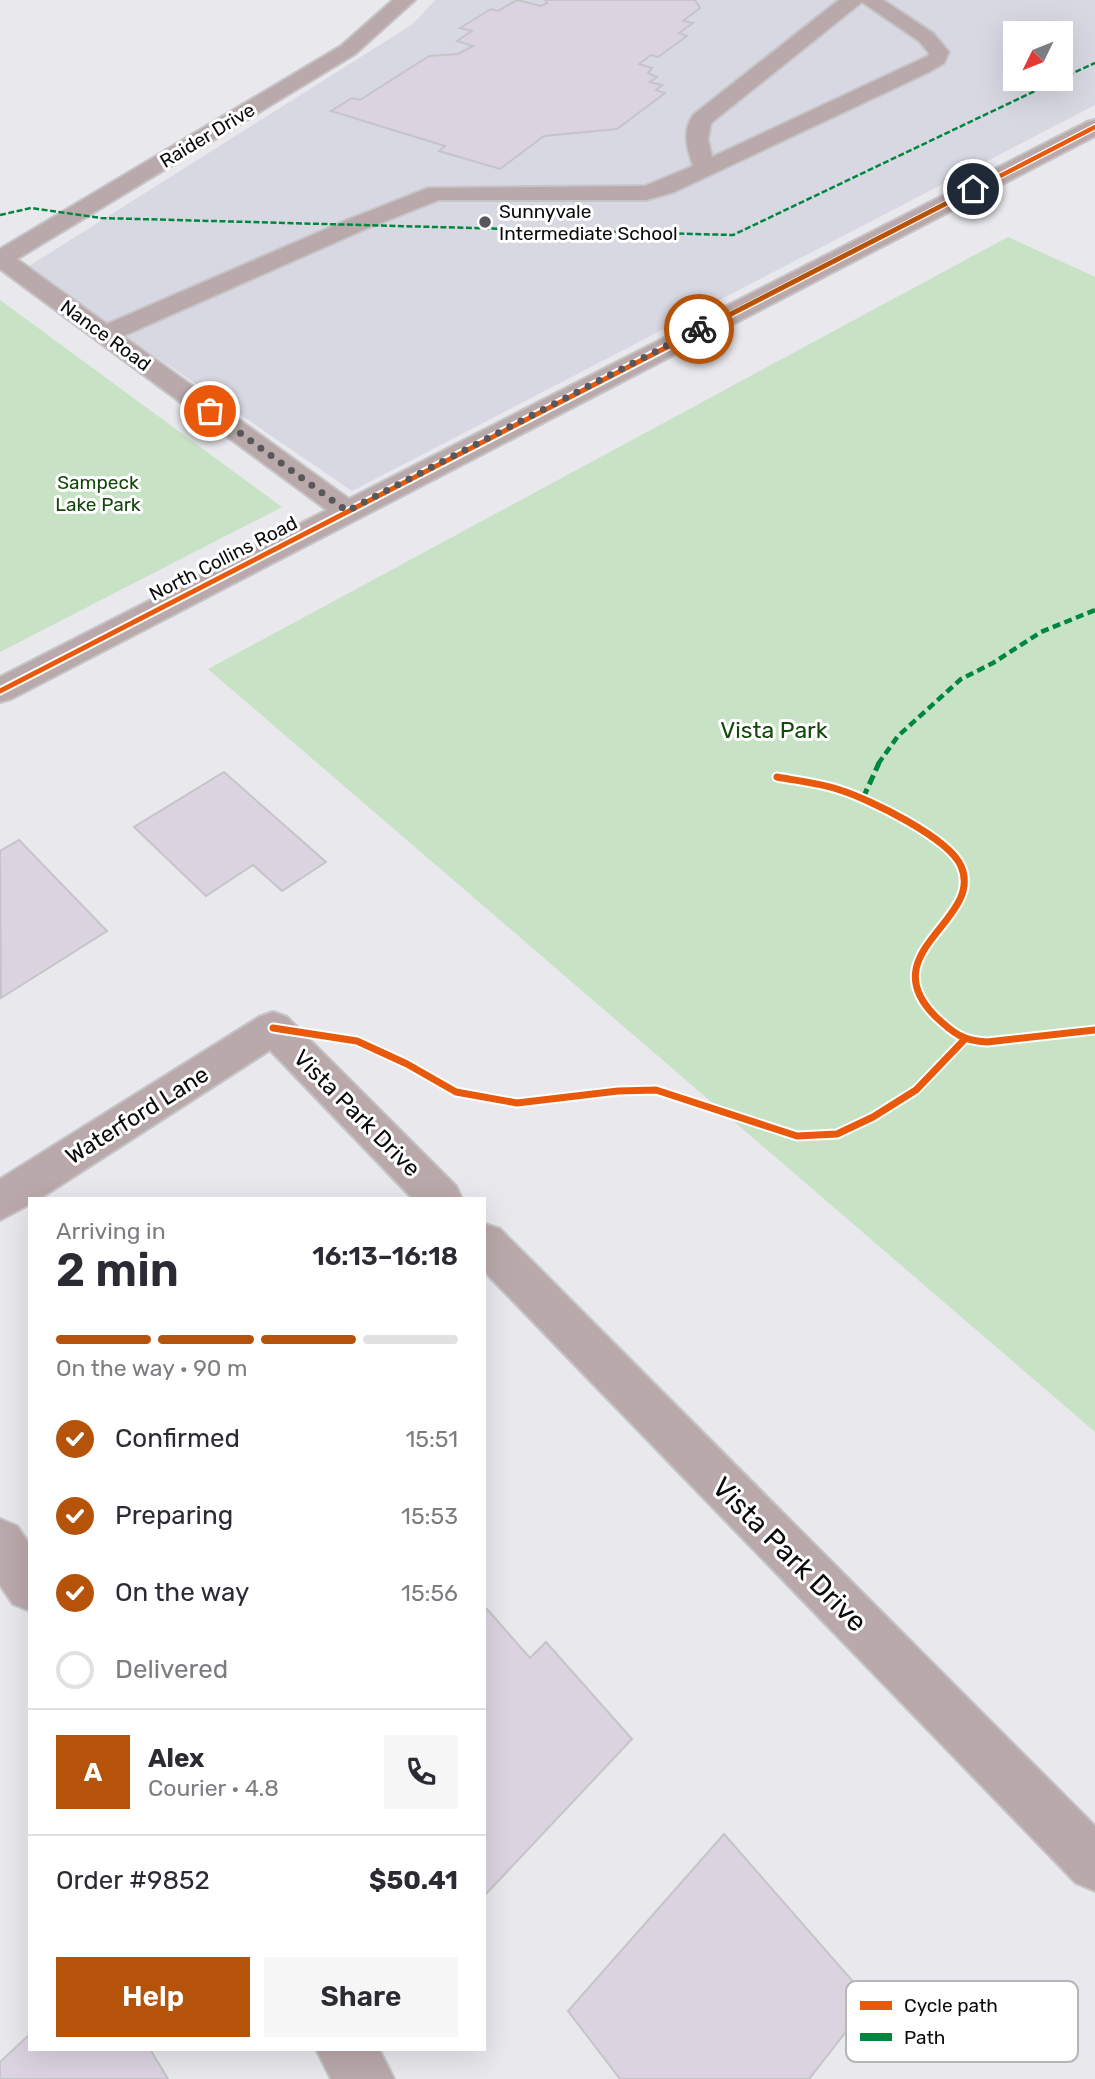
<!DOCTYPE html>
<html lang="en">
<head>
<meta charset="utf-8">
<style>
  :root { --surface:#fff; --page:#f7f7f7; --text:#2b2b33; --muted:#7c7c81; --line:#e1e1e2; --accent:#b45309 }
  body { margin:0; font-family:Rubik,sans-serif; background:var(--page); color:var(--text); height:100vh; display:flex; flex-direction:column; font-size:26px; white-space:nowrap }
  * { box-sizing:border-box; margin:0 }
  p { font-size:23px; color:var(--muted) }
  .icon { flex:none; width:38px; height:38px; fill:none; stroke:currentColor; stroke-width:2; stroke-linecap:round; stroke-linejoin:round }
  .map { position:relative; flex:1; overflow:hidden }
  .panel { position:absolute; left:28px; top:1197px; width:458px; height:854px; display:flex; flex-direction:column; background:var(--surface); border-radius:0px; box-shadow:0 7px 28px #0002 }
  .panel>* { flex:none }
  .needle { width:46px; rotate:227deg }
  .buttons { position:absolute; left:1003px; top:21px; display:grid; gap:14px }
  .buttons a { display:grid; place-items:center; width:70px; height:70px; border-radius:0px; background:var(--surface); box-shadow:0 7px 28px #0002; font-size:35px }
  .pin { position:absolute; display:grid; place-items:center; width:60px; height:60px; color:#fff; margin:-30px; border:4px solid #fff; border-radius:50%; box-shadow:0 2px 7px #0007 }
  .courier { position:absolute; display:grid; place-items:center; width:70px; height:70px; margin:-35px; border:5px solid #b45309; border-radius:50%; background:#fff; color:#222; box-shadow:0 2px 9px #0007 }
  .headline em { font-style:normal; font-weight:600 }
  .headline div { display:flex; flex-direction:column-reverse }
  .headline { display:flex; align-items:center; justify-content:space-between; height:119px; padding:0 28px }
  h1 { font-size:46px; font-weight:600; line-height:52px }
  .bar { display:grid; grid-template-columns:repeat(4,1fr); gap:10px 7px; align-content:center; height:84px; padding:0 28px }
  .bar i { height:9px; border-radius:5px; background:var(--line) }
  .bar .current { background:var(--accent) }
  .bar p { grid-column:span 4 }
  .line { display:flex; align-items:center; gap:18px; padding:0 28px; border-top:2px solid var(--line) }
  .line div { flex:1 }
  .round { display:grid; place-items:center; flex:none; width:74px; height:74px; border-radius:0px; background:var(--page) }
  ol { padding:0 28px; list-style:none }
  li { display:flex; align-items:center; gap:21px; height:77px }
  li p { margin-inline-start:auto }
  li .icon { padding:7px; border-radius:50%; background:var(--accent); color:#fff; stroke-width:4 }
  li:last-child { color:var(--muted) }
  li i { width:38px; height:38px; border:4px solid var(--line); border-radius:50% }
  .primary-button { display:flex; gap:14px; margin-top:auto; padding:14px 28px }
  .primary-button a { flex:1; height:80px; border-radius:0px; background:var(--accent); color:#fff; font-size:28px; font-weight:600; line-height:80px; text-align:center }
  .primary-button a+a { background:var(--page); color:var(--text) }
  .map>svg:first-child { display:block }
  .built { fill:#d8d8e3; fill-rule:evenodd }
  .green { fill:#c7e2c5 }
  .building { fill:#dcd3e1; stroke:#c5c4c8; stroke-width:2 }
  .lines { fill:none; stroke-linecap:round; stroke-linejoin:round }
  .minor-casing { stroke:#c5c5c8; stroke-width:4 }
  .minor { fill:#baa9ab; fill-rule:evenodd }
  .quiet-far2 { stroke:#00873e; stroke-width:2.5; stroke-dasharray:6 2.5; stroke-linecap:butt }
  .quiet-far1 { stroke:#00873e; stroke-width:4.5; stroke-dasharray:8 4.5; stroke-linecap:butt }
  .quiet { stroke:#00873e; stroke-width:5; stroke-dasharray:10 5; stroke-linecap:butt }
  .cycleway-far2-casing { stroke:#fff; stroke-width:7 }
  .cycleway-far1-casing { stroke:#fff; stroke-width:9 }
  .cycleway-casing { stroke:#fff; stroke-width:11 }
  .cycleway-far2 { stroke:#e8590c; stroke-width:4.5 }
  .cycleway-far1 { stroke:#e8590c; stroke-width:5 }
  .cycleway { stroke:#e8590c; stroke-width:7 }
  .route { fill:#b45309 }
  .done { stroke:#58585c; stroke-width:7; stroke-dasharray:0 12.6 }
  .poi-dot { fill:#58585c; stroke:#fff; stroke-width:2.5 }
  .labels { text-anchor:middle; stroke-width:6; stroke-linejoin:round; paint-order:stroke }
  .far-street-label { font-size:19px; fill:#0b0b0e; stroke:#fff }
  .far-poi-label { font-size:19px; fill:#0b0b0e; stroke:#fff; text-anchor:start }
  .far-park-label { font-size:19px; fill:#124809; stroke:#fff }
  .park-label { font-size:23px; fill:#124809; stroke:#fff }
  .street-label { font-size:23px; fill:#0b0b0e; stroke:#fff }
  .near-street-label { font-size:28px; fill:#0b0b0e; stroke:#fff }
  .key { fill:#fff; stroke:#b6b6b7; stroke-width:2 }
  .key-label { font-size:19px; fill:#0b0b0e }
</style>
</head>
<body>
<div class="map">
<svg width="1095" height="2079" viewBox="0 0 1095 2079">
  <rect width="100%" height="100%" fill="#e8e8ed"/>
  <path class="built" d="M 435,0 L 1095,0 L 1095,105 L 352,491 L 26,268 L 413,24 ZM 1015,33 L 1060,33 L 1060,79 L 1015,79 Z"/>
  <path class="green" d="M 1008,237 L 1095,277 L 1095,1432 L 208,669 Z
    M 0,300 L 282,507 L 0,652 Z"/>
  <path class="building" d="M 517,0 L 541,6 L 547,3 L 545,0 L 695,0 L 700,8 L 683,21 L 693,23 L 679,33 L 687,36 L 658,57 L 651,55 L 639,64 L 652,68 L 648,73 L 657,77 L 650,82 L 662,85 L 656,90 L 665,93 L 617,129 L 544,136 L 500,169 L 439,151 L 445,146 L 331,111 L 352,98 L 360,100 L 429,56 L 458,54 L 473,46 L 457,41 L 472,31 L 460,28 L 491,9 L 498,11 Z
    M 224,772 L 326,862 L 282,891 L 253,865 L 206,896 L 134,827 Z
    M 19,840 L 107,931 L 1,998 L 0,851 Z
    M 487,1609 L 530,1658 L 546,1642 L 632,1739 L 485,1895 L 485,1612 Z
    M 724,1834 L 870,2001 L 809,2079 L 620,2079 L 568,2011 Z
    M 30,2034 L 30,2049 L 150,2049 L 168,2079 L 0,2079 L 0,2062 Z"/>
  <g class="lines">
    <g class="minor-casing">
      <path id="minor" d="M 393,0 L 415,0 L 355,54 L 17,259 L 107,324 L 347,220 L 428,188 L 645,186 L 693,166 C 687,148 682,132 693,115 L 839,0 L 883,0 L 933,33 L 949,52 L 944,63 L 929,72 L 674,192 L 646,200 L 439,200 L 363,230 L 123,336 L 349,499 L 1087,122 L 1095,120 L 1095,136 L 11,699 L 0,702 L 0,677 L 327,510 L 0,269 L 0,249 L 341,46 ZM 862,2 L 919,41 L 929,53 L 928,56 L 712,157 L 708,139 L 711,123 Z
        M 273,1012 L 287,1017 L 456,1186 L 462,1199 L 413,1199 L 270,1050 L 39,1199 L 30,1199 L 30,1204 L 0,1220 L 0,1179 L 259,1017 Z
        M 485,1224 L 500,1229 L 1095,1826 L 1095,1891 L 1076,1883 L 485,1272 Z
        M 0,1519 L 17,1526 L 30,1545 L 30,1611 L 13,1604 L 0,1585 Z
        M 316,2049 L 379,2049 L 394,2079 L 331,2079 Z"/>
    </g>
    <use href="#minor" class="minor"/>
    <path class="quiet-far2" d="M 1060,79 L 1095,63
      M 0,215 L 31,208 L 101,218 L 733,235 L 1060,79"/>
    <path class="quiet-far1" d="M 878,764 L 898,736 L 961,679 L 993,663 L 1041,632 L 1095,610"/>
    <path class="quiet" d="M 863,798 L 879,763"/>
    <g class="cycleway-far2-casing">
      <path id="cycleway-far2" d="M 699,331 L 1095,127"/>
    </g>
    <g class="cycleway-far1-casing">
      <path id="cycleway-far1" d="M 0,691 L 702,329"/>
    </g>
    <g class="cycleway-casing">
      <path id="cycleway" d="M 777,777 C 798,781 820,783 840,790 C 869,799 949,838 961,866 C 985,920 870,952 936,1017 C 953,1033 963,1041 987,1042 L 1095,1030
        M 273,1028 L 357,1041 L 407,1064 L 456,1092 L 517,1103 L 618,1091 L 656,1090 L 797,1136 L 837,1134 L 873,1117 L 916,1090 L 964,1040"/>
    </g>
    <use href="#cycleway-far2" class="cycleway-far2"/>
    <use href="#cycleway-far1" class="cycleway-far1"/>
    <use href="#cycleway" class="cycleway"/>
  </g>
  <path class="route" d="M 973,187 L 976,190 L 702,331 L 696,329 Z"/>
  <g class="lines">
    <path class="done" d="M 210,411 L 347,511 L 699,329"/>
  </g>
  <circle class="poi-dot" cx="485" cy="222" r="7"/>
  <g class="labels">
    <g class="far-street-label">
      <text transform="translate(207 135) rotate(-31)" y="7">Raider Drive</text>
      <text transform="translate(106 335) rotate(36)" y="7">Nance Road</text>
      <text transform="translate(223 558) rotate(-27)" y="7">North Collins Road</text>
    </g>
    <g class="far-poi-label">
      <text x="499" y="218">Sunnyvale<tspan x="499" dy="22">Intermediate School</tspan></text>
    </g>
    <g class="far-park-label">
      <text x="98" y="489">Sampeck<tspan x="98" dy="22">Lake Park</tspan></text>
    </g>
    <g class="park-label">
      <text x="774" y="738">Vista Park</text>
    </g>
    <g class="street-label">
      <text transform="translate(357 1113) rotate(45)" y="8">Vista Park Drive</text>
      <text transform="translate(137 1115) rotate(-32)" y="8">Waterford Lane</text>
    </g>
    <g class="near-street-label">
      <text transform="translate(790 1554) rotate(45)" y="10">Vista Park Drive</text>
    </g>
  </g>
  <rect x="846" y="1981" width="232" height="81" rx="10" class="key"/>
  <rect x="860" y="2001" width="32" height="9" fill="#e8590c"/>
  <rect x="860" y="2033" width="32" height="8" fill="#00873e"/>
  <g class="key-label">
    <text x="904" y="2012">Cycle path</text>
    <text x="904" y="2044">Path</text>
  </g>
</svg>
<div class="buttons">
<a><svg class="needle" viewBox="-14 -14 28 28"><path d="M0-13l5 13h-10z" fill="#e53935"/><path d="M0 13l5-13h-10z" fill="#7c7c81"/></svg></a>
</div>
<div class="pin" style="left:210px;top:411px;background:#ea580c"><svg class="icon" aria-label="bag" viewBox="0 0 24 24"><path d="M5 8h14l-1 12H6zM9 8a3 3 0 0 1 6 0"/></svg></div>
<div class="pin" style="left:973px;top:189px;background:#1f2937"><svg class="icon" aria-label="home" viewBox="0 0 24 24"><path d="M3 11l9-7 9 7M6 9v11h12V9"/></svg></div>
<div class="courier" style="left:699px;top:329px"><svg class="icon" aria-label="bike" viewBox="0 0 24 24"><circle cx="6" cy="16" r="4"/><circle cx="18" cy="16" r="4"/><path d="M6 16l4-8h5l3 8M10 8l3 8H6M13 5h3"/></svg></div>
<section class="panel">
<div class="headline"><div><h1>2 min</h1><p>Arriving in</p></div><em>16:13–16:18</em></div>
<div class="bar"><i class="current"></i><i class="current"></i><i class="current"></i><i></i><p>On the way · 90 m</p></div>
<ol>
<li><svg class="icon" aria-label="check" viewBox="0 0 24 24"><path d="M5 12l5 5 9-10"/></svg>Confirmed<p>15:51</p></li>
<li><svg class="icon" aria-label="check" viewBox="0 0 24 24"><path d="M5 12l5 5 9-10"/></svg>Preparing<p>15:53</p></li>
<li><svg class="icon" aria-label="check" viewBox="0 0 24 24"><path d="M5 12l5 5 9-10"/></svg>On the way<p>15:56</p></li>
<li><i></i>Delivered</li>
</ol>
<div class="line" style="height:126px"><b class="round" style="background:var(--accent);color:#fff">A</b><div><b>Alex</b><p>Courier · 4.8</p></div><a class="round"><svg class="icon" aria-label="phone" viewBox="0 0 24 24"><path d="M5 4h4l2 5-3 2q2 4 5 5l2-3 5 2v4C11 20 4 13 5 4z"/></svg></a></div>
<div class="line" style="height:91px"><div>Order #9852</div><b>$50.41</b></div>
<div class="primary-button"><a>Help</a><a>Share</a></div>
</section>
</div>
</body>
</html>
